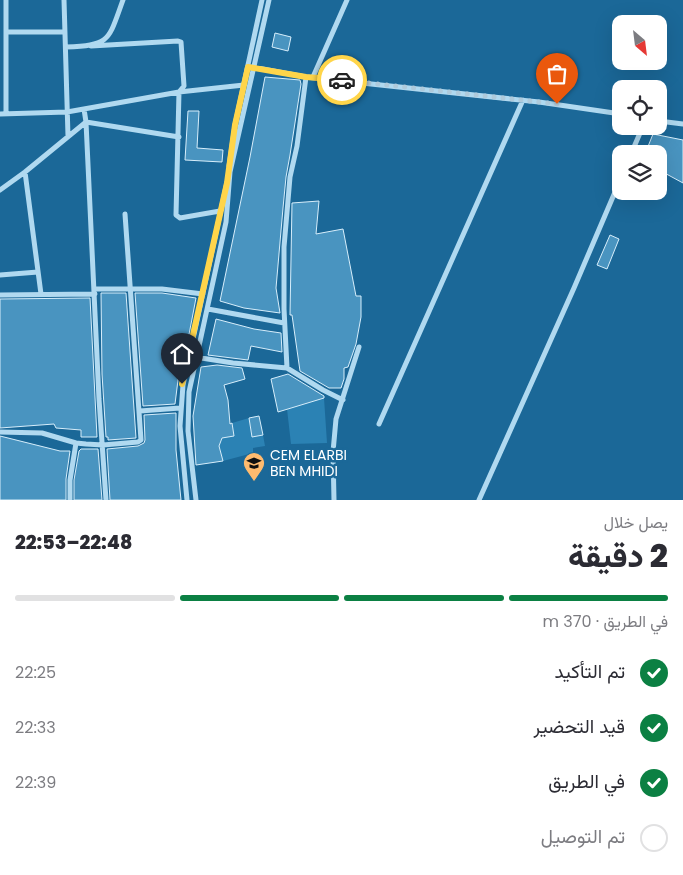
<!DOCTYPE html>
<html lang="ar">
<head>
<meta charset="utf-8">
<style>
  :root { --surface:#fff; --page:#f7f7f7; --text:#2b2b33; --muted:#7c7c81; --line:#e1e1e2; --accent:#0b8043 }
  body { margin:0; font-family:Poppins,Vazirmatn,sans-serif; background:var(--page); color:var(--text); direction:rtl; height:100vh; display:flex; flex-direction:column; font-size:19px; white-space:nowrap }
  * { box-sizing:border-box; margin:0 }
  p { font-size:16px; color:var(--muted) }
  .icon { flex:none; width:28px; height:28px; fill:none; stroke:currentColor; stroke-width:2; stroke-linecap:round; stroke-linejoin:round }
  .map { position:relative; height:500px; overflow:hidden; direction:ltr }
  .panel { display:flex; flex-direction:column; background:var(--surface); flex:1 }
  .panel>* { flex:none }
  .needle { width:32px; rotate:152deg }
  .buttons { position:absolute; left:612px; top:15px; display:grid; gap:10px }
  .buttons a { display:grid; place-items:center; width:55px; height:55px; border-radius:10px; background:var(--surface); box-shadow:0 5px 20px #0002; font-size:25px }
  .pin { position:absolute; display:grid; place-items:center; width:42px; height:42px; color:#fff; margin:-51px -21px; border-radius:50% 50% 50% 0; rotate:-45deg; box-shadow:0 0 5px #0007 }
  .pin .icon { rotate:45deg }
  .courier { position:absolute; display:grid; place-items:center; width:50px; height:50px; margin:-25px; border:4px solid #ffd54a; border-radius:50%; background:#fff; color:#222; box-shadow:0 1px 6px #0007 }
  .headline em { font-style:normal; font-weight:800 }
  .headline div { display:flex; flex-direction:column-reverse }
  .headline { display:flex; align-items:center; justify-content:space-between; height:85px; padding:0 15px }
  h1 { font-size:32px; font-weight:800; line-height:38px }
  .bar { display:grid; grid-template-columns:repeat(4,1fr); gap:8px 5px; align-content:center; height:60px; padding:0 15px }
  .bar i { height:6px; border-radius:4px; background:var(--line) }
  .bar .current { background:var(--accent) }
  .bar p { grid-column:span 4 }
  ol { padding:0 15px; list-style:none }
  li { display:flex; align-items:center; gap:15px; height:55px }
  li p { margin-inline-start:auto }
  li .icon { padding:5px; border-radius:50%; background:var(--accent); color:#fff; stroke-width:4 }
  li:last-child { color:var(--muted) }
  li i { width:28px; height:28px; border:2px solid var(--line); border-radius:50% }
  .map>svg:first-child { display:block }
  .green { fill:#2b82b4 }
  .building { fill:#4994c0; stroke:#d7eefb }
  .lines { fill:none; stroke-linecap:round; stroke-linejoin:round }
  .street { stroke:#b0d9f0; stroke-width:5 }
  .done { stroke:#afcadb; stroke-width:5; stroke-dasharray:0 9 }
  .route { stroke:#ffd54a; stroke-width:6 }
  .labels { text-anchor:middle; stroke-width:5; stroke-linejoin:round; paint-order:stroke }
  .poi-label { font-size:14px; fill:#fff; stroke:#1b6898; text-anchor:start }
</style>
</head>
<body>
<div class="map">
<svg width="683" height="500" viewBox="0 0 683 500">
  <rect width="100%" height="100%" fill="#1b6898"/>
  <path class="green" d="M 324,398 L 327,443 L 291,444 L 287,409 Z
    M 249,418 L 252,437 L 263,435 L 265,446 L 253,448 L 253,453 L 223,461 L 219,446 L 222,438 L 234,436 L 232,423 Z"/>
  <path class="building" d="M 275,33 L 291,37 L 288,51 L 272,47 Z
    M 265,77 L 300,80 L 301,84 L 290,155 L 286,177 L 283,208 L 276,288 L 280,313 L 244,308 L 220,301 L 250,157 Z
    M 188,111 L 199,111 L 197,148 L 223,150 L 222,162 L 185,160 Z
    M 653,134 L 683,140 L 683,183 L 659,170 L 659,154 L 645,154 Z
    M 319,201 L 316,234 L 343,229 L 356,296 L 361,296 L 361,317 L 356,344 L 348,367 L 344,368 L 344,379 L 341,388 L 329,388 L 300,371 L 292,315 L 290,315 L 292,203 Z
    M 610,235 L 619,239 L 607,269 L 597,265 Z
    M 101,293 L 126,293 L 136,438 L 108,440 L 108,437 L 106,437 L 102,374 Z
    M 135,293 L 162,293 L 196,298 L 186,350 L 180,364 L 175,404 L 143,406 Z
    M 90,298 L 97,437 L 81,437 L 81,430 L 56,428 L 54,424 L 0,428 L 0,299 Z
    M 216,319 L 254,329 L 281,333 L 282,352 L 251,346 L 248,360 L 208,355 Z
    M 217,365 L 242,368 L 245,379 L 224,385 L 228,400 L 230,424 L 232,423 L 234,436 L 222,438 L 219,446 L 223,461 L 196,465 L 193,416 L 201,367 Z
    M 288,374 L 324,396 L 324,398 L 278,412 L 271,379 Z
    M 176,413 L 176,450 L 181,500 L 110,500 L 107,449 L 138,446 L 144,443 L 145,440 L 144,415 Z
    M 259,416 L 263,435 L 252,437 L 249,418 Z
    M 0,436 L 60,451 L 70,451 L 66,479 L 66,500 L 0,500 Z
    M 81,449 L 98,449 L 102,500 L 74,500 L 74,480 L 79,451 Z"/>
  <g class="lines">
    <path class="street" d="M 64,0 L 68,136
      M 6,32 L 65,32
      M 91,46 L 178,41 L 181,42 L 184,86 L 179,92 L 176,215 L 180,218 L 220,211
      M 66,47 C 111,45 108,41 123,0
      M 252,67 L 306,77 L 539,102 L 621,114
      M 313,77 L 347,0
      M 84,109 L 86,122 L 99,399 L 106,500
      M 0,114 L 67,112 L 179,92 L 244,85
      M 6,114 L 6,0
      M 659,121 L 683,124
      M 631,154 L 643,126
      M 229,166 L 235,125 L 262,0
      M 25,172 L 41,294
      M 0,190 L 25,172 L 86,122 L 179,137
      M 0,275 L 38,272
      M 95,289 L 162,289 L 203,294
      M 0,295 L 95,294
      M 208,309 L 284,323
      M 195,357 L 233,363 L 287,368 L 323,390 L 343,400
      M 287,368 L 284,309 L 284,247 L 290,177 L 297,146 L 306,77
      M 140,411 L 180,408
      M 379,424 L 523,100
      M 0,432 L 42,433 L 76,443 L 86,444 L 103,445 L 138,442 L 141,440 L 125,214
      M 70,500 L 70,480 L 76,443
      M 187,500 L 180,426 L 183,385 L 227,182
      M 196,500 L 188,431 L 189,392 L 226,222 L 230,172 L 269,0
      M 334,500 L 333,452 L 336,419 L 359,347
      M 479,500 L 574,288 L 621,178"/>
  </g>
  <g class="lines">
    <path class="done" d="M 342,80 L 557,104"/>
    <path class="route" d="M 182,384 L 227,183 L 235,125 L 248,67 L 306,77 L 342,80"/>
  </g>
  <defs>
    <g id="school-pin" transform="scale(1.125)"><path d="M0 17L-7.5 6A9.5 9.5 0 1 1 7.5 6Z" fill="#ffbb6f" stroke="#1b6898"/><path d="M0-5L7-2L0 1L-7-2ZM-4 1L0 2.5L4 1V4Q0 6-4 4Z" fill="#111"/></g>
  </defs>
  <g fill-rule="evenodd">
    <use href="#school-pin" x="254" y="463"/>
  </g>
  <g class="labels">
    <g class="poi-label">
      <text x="270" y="460">CEM ELARBI<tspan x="270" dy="16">BEN MHIDI</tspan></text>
    </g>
  </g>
</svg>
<div class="buttons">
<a><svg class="needle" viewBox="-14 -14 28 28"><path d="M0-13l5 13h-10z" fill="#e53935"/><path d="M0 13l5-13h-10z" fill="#7c7c81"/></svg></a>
<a><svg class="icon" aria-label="locate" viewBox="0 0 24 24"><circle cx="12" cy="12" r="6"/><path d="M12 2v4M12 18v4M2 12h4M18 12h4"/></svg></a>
<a><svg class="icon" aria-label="layers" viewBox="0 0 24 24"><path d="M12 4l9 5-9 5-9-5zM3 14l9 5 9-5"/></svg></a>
</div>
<div class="pin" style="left:557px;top:104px;background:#ea580c"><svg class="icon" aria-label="bag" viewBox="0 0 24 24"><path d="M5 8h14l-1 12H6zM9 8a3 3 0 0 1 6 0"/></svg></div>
<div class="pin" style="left:182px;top:384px;background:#1f2937"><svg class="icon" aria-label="home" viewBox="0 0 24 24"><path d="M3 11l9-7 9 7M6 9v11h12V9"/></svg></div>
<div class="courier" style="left:342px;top:80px"><svg class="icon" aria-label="car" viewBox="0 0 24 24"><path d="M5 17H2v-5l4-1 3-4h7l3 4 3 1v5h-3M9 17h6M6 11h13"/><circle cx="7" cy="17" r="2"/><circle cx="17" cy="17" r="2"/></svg></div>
</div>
<section class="panel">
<div class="headline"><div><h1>2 دقيقة</h1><p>يصل خلال</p></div><em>22:48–22:53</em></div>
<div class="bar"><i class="current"></i><i class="current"></i><i class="current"></i><i></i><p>في الطريق · 370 m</p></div>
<ol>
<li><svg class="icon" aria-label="check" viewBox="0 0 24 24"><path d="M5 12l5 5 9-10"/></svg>تم التأكيد<p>22:25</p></li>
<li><svg class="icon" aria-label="check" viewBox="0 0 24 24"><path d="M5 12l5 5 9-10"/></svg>قيد التحضير<p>22:33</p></li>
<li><svg class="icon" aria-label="check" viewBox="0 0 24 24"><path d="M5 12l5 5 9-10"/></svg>في الطريق<p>22:39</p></li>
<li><i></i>تم التوصيل</li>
</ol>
</section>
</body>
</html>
